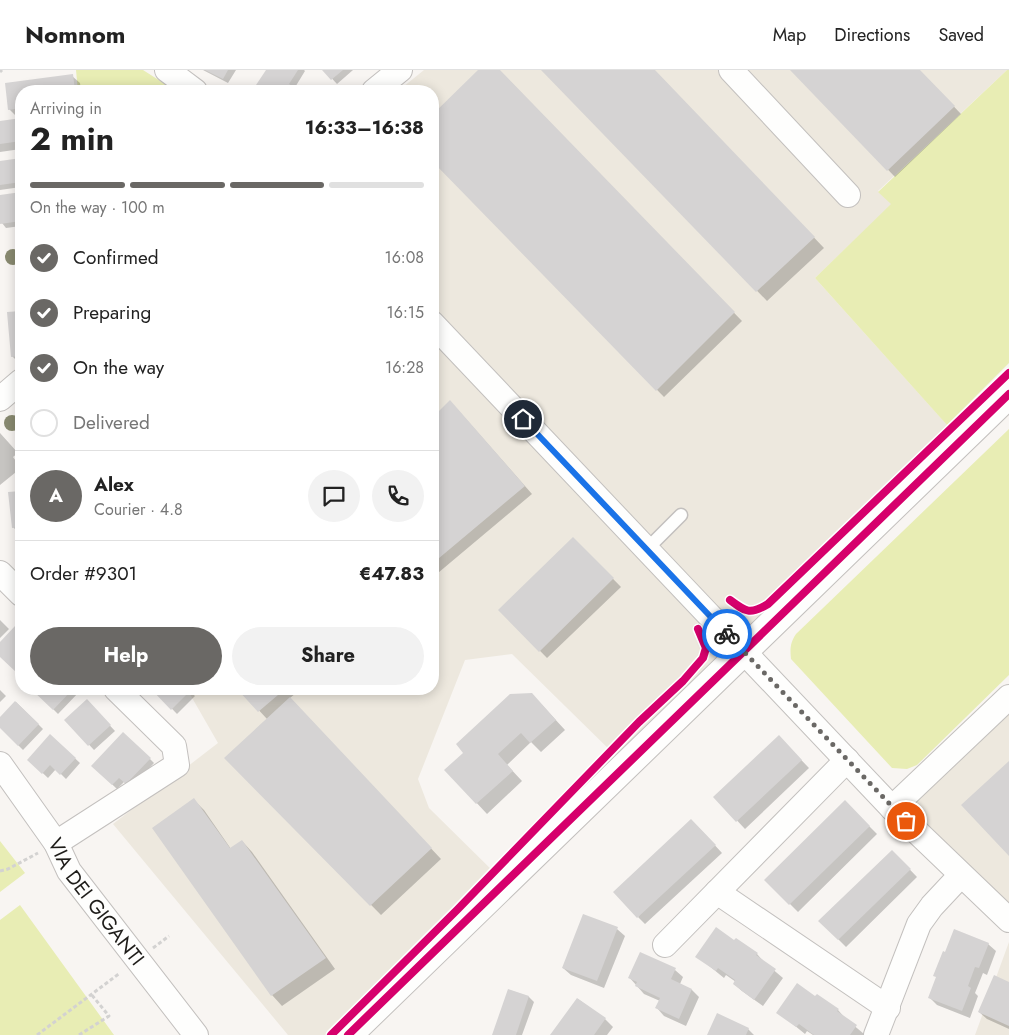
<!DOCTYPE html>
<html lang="en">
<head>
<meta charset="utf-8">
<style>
  :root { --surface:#fff; --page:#f2f2f2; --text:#222; --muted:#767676; --line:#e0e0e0; --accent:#6a6865 }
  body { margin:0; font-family:Jost,sans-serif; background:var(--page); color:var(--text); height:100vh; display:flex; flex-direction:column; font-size:19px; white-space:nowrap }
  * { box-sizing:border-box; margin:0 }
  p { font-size:16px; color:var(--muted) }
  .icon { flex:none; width:28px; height:28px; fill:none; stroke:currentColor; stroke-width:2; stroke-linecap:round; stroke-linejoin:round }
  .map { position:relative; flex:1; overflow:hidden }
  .drawer { position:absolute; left:15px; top:15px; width:424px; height:610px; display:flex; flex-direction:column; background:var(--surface); border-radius:20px; box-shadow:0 2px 12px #0003 }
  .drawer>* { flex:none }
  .pin { position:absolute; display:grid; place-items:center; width:42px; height:42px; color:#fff; margin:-21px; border:2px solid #fff; border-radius:50%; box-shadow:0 1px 5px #0007 }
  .courier { position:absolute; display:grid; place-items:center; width:50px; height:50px; margin:-25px; border:4px solid #1a73e8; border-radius:50%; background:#fff; color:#222; box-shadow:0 1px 6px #0007 }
  .summary em { font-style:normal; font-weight:700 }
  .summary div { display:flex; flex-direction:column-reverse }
  .summary { display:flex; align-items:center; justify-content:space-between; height:85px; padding:0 15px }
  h1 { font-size:32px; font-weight:700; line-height:38px }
  .bar { display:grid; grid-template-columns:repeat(4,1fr); gap:8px 5px; align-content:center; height:60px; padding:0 15px }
  .bar i { height:6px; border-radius:4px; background:var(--line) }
  .bar .selected { background:var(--accent) }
  .bar p { grid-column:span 4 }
  .line { display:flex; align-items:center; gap:12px; padding:0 15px; border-top:1px solid var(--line) }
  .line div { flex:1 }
  .round { display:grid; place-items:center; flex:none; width:52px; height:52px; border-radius:26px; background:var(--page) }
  ol { padding:0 15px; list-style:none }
  li { display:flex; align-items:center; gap:15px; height:55px }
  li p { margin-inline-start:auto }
  li .icon { padding:5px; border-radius:50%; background:var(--accent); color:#fff; stroke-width:4 }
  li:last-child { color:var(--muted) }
  li i { width:28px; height:28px; border:2px solid var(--line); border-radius:50% }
  .primary-button { display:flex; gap:10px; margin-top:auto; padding:10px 15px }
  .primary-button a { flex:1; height:58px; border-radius:30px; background:var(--accent); color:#fff; font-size:20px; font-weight:700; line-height:58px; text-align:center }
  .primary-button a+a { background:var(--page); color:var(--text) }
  header { display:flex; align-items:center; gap:30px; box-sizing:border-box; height:70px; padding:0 25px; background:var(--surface); border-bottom:1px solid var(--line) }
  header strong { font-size:24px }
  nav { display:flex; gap:28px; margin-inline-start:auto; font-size:18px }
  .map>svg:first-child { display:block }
  .built { fill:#ede8de }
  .green { fill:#e8edb4 }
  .shadow { fill:#0003 }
  .building { fill:#d5d3d3 }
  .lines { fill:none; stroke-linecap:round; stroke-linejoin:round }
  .lane-casing { stroke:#c3c0be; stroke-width:15 }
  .street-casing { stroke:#c3c0be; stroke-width:26 }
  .secondary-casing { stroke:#c3c0be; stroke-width:30 }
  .path { stroke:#d3d2d1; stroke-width:3; stroke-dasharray:4 2.5; stroke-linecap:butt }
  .lane { stroke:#fefefd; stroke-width:12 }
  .street { stroke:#fefefd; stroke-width:24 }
  .secondary { stroke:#fefefd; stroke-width:28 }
  .cycleway-casing { stroke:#fff; stroke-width:11 }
  .cycleway { stroke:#d6006c; stroke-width:8 }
  .tree { fill:#898a70 }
  .done { stroke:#6a6865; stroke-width:5; stroke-dasharray:0 9 }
  .route { stroke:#1a73e8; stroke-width:6 }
  .labels { text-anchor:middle; stroke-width:5; stroke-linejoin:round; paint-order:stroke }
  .street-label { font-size:20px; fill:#1e1c19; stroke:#fff }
</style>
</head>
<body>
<header>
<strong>Nomnom</strong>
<nav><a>Map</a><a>Directions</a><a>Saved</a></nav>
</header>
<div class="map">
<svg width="1009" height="965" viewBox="0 0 1009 965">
  <rect width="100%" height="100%" fill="#f8f5f2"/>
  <path class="built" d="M 424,0 L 1007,0 L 878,121 L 892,134 L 815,208 L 958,367 L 618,688 L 512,584 L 465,590 L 418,709 L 429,738 L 500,808 L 338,965 L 288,965 L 113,754 L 218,673 L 187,619 L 432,619 L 432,21 L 398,21 Z
    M 1009,639 L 1009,838 L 905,738 Z
    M 1009,872 L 1009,965 L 975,965 Z"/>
  <path class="green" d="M 76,0 L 143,0 L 176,21 L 78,21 Z
    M 1007,0 L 1009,0 L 1009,293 L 947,355 L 815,208 L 891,134 L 878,122 Z
    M 1009,359 L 1009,605 L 917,695 L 907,699 L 892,698 L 791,589 C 790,579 790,573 796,564 Z
    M 0,771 L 25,803 L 0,822 Z
    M 20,835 L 114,965 L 0,965 L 0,850 Z"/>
  <path class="shadow" d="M 203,0 L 236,0 L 228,13 Z
    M 268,0 L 304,0 L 305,1 L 294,19 L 297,21 L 255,21 Z
    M 324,0 L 353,0 L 337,14 Z
    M 480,0 L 499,0 L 742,251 L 664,327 L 432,89 Z
    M 543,0 L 654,0 L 824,178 L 767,231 Z
    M 792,0 L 919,0 L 961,44 L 895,107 Z
    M 72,6 L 80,13 L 81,21 L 21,21 L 21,46 L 17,47 L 9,39 L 6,15 Z
    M 21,50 L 21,79 L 0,82 L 0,53 Z
    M 21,89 L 21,117 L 0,120 L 0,92 Z
    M 21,124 L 21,156 L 6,158 L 2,153 L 0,126 Z
    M 21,242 L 21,294 L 20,294 L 12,286 L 8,244 Z
    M 457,339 L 532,424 L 432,508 L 432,350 Z
    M 0,363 L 18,383 L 13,387 L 21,398 L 0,415 Z
    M 21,422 L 21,465 L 13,457 L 10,423 Z
    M 573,468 L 621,517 L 547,588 L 500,540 Z
    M 0,550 L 9,559 L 0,568 Z
    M 15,557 L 21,563 L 21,606 L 0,586 L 0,574 Z
    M 33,619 L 78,619 L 80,621 L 58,644 Z
    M 153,619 L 188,619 L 195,626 L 177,644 Z
    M 239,619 L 301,619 L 290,628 L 441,789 L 381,845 L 226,688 L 267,649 Z
    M 0,620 L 6,626 L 0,632 Z
    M 87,631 L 115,661 L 94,680 L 66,650 Z
    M 16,632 L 43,659 L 23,680 L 0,657 L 0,649 Z
    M 542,635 L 565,660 L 541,682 L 531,672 L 507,695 L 522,711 L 487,744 L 446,700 Z
    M 51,666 L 80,693 L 66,709 L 56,699 L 48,708 L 29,690 Z
    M 779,667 L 809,698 L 745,759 L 715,727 Z
    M 150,689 L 154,693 L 131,718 L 124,712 L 117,719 L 93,696 Z
    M 194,730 L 204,740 L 231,779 L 242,771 L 252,782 L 335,899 L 282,936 L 272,925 L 153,758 Z
    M 845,732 L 877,764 L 798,842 L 766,810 Z
    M 699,758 L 722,783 L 645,854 L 638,847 Z
    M 892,781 L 917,807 L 846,877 L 820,851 Z
    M 617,859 L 625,866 L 604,918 L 571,905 L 563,898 Z
    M 735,872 L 757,884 L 764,892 L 783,908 L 763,936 L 742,921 L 734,914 L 736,912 L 726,905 L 724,908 L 697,886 Z
    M 988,874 L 996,881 L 987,905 L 983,903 L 975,923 L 978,926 L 970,948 L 937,935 L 929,927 Z
    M 675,900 L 683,907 L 680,914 L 692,920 L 699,927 L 686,956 L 664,946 L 657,938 L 660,931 L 644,924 L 629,907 Z
    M 1009,913 L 1009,959 L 987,949 L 979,942 Z
    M 509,920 L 529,927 L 534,932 L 522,965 L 493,965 Z
    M 816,928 L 838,940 L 845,948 L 864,964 L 863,965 L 813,965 L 807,961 L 805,964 L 778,942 Z
    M 578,929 L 605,949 L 613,957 L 607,965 L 551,965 Z
    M 748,959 L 754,965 L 708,965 Z"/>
  <path class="building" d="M 205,0 L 228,0 L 223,9 Z
    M 266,0 L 298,0 L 289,14 L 299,21 L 252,21 Z
    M 322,0 L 343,0 L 331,10 Z
    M 478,0 L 500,0 L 735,242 L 656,321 L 432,91 L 432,45 Z
    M 541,0 L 655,0 L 815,167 L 756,222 Z
    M 790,0 L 920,0 L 955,36 L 887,101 Z
    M 73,4 L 75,21 L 21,21 L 21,38 L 8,40 L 5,13 Z
    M 21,48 L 21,71 L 0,74 L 0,51 Z
    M 21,88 L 21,112 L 0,115 L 0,91 Z
    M 21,122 L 21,151 L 0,154 L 0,125 Z
    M 21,241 L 21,286 L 11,287 L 7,242 Z
    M 450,330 L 525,416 L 432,494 L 432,348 Z
    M 21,421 L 21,457 L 12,458 L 8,422 Z
    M 573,467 L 614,508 L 539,582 L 498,540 Z
    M 15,556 L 21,561 L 21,599 L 17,603 L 0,587 L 0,572 Z
    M 31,619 L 73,619 L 53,640 Z
    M 151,619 L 190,619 L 191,620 L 171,640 Z
    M 237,619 L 285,619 L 258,642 Z
    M 532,623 L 556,650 L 530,673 L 521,663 L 498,684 L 513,701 L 476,734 L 444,700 L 463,683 L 456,674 L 510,624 Z
    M 290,627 L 432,778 L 370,836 L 224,688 Z
    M 87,629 L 111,655 L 88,676 L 64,650 Z
    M 15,631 L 39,654 L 18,676 L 0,658 L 0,647 Z
    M 123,662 L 151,688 L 126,714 L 119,708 L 112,715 L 91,696 Z
    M 50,664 L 76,688 L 60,705 L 50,695 L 42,704 L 27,690 Z
    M 779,665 L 802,690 L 736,752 L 713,727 Z
    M 1009,691 L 1009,786 L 961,735 Z
    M 194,728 L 230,778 L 242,770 L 326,888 L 271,926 L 152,758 Z
    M 845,730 L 870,756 L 789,835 L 764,810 Z
    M 691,749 L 716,775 L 637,848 L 613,822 Z
    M 892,780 L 911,799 L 838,870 L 818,851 Z
    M 583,844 L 618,857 L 597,911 L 562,898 Z
    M 716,857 L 734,870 L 736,868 L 758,883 L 756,885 L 776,899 L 754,930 L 733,914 L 735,910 L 718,898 L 716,901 L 695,887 Z
    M 954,859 L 989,873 L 979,898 L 975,897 L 968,916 L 971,918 L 962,941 L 928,928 L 936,907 L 933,906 L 943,881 L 945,882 Z
    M 640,882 L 676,898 L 671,909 L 692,919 L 679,949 L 655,938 L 660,928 L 635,916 L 637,912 L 628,908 Z
    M 994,905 L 1009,912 L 1009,956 L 978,942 Z
    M 797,913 L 815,926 L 817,924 L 839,939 L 837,941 L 857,955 L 850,965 L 814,965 L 799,954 L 796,957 L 776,943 Z
    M 508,919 L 529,926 L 516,965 L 492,965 Z
    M 577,928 L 606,948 L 594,965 L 550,965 Z
    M 717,943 L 749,958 L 746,965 L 707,965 Z"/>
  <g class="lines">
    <g class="lane-casing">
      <path id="lane" d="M 647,479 L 681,445"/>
    </g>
    <g class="street-casing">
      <g id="street">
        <path d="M 167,0 L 195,21"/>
        <path d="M 731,0 L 848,125"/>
        <path d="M 374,21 L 400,0"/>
        <path d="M 432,253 L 892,738 L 1009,850"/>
        <path d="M 0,329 L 21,311"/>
        <path d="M 0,503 L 21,524"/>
        <path id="s1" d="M 0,694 L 56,773 L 69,801 L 196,965"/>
        <path d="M 892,738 L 1009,627"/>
        <path d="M 56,773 L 177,695 L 174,676 L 116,619"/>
        <path d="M 717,822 L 888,938"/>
        <path d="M 665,875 L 847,690"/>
        <path d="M 876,965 L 919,854 L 932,836 L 961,805"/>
      </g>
    </g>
    <g class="secondary-casing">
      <path id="secondary" d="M 348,965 L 1009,324"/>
    </g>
    <path class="path" d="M 0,2 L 2,0
      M 0,801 L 8,799 L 38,783
      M 153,878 L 169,866
      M 37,965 L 120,903
      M 79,965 L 109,946 L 91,924"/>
    <use href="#lane" class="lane"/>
    <use href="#street" class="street"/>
    <use href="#secondary" class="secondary"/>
    <g class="cycleway-casing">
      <path id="cycleway" d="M 730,530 C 746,542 750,545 768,534 L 1009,303
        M 331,965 L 457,840 L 639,652 L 683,611 L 703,588 L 706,578 L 698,559
        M 348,965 L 1009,324"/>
    </g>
    <use href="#cycleway" class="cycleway"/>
  </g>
  <g class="tree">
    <circle cx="13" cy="187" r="8"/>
    <circle cx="12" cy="353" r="8"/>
  </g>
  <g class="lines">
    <path class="done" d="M 727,564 L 906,751"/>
    <path class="route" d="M 523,349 L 727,564"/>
  </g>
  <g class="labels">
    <g class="street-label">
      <text dy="7" stroke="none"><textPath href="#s1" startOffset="168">VIA DEI GIGANTI</textPath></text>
    </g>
  </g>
</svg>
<div class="pin" style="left:906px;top:751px;background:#ea580c"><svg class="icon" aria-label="bag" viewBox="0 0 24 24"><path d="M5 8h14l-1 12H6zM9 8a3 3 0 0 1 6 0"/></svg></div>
<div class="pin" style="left:523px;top:349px;background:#1f2937"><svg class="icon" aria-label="home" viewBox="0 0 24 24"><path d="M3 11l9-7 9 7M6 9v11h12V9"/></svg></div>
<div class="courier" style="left:727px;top:564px"><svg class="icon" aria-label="bike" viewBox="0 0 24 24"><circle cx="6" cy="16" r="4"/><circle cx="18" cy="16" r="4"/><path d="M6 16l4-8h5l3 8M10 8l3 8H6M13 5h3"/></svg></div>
<section class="drawer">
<div class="summary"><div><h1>2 min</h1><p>Arriving in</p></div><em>16:33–16:38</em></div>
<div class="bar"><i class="selected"></i><i class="selected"></i><i class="selected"></i><i></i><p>On the way · 100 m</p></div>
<ol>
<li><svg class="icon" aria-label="check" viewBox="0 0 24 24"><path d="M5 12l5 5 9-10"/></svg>Confirmed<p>16:08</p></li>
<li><svg class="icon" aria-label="check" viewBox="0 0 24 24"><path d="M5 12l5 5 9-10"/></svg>Preparing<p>16:15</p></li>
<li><svg class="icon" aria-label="check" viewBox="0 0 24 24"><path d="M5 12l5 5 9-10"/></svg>On the way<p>16:28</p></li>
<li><i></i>Delivered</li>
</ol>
<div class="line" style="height:90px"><b class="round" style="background:var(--accent);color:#fff">A</b><div><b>Alex</b><p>Courier · 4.8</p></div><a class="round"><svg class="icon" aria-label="chat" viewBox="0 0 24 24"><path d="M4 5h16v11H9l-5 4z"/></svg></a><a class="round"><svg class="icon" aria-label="phone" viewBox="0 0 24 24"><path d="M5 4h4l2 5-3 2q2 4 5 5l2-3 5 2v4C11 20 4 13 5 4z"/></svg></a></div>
<div class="line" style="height:65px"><div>Order #9301</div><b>€47.83</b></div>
<div class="primary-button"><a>Help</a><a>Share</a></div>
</section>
</div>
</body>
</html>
